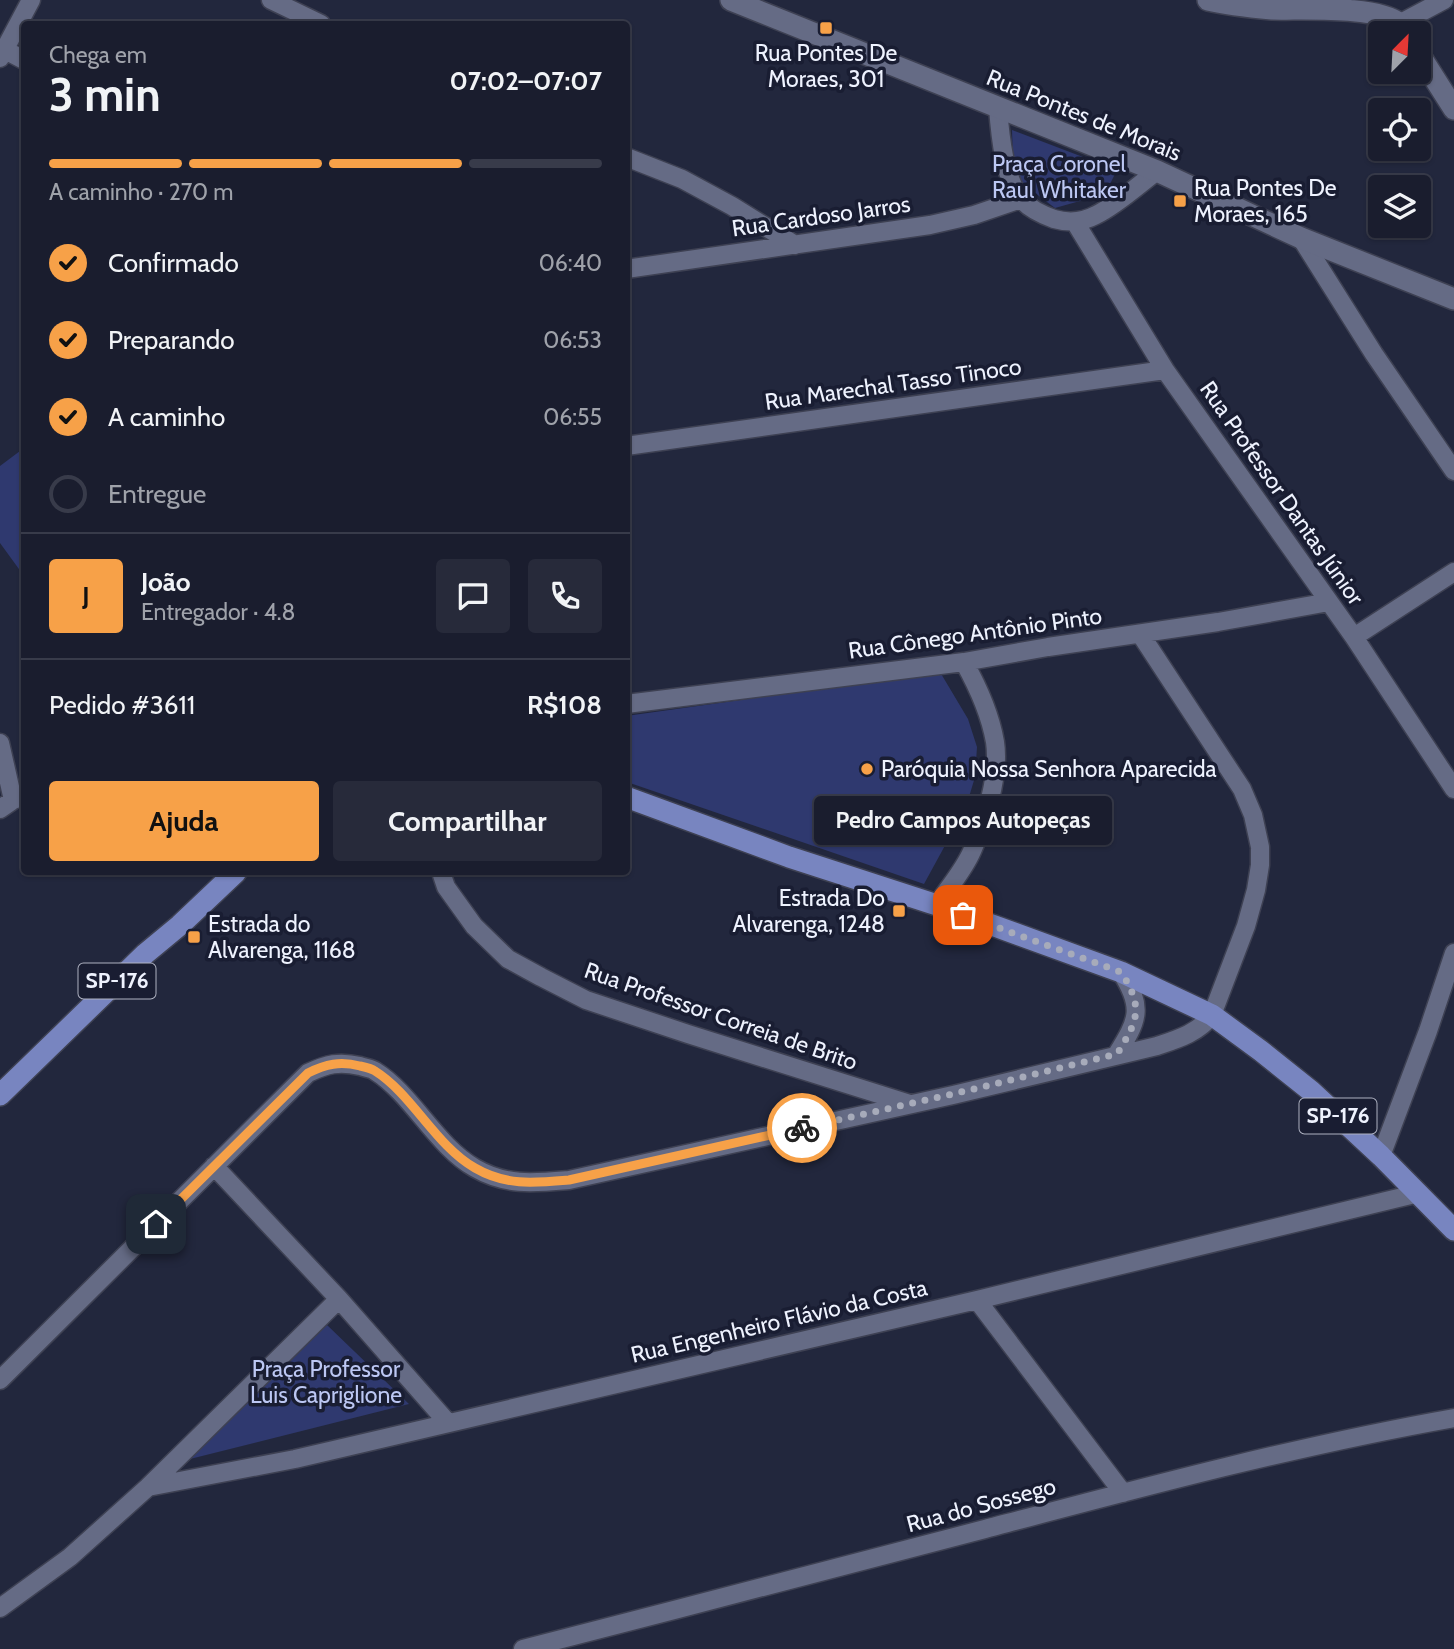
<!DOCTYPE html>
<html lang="pt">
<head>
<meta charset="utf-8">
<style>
  :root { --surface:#1a1d2e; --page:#272a3a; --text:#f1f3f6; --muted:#9fa2aa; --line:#383b4a; --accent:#f7a148 }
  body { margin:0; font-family:Cabin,sans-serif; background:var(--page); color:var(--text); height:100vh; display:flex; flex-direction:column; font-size:26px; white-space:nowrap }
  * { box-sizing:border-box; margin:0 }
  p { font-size:23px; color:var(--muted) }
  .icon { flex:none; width:38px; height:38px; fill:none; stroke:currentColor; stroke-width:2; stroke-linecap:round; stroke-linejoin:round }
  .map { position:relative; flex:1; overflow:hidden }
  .panel { position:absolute; left:21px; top:21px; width:609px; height:854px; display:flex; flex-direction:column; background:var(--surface); border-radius:7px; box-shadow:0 2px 5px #0004,0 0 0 2px var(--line) }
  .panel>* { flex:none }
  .needle { width:46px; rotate:24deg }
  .controls { position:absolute; left:1368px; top:21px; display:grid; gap:14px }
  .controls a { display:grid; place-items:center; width:63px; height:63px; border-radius:7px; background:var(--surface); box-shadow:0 2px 5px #0004,0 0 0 2px var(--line); font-size:35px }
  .pin { position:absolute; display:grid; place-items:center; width:60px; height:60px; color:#fff; margin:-30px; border-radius:14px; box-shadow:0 4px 10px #0006 }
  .courier { position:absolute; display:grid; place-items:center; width:70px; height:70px; margin:-35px; border:5px solid #f7a148; border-radius:50%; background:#fff; color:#222; box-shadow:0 2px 9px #0007 }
  .bubble { position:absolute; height:49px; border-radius:7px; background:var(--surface); box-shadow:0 2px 5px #0004,0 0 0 2px var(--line); font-size:23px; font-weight:800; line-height:49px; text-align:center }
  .head em { font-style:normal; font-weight:800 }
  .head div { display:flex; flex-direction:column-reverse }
  .head { display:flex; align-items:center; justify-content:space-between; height:119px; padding:0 28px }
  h1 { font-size:46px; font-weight:800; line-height:52px }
  .bar { display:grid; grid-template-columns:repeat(4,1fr); gap:10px 7px; align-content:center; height:84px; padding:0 28px }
  .bar i { height:9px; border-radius:5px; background:var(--line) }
  .bar .current { background:var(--accent) }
  .bar p { grid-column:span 4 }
  .line { display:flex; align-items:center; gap:18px; padding:0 28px; border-top:2px solid var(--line) }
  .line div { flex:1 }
  .round { display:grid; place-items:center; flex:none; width:74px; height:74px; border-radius:7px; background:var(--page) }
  ol { padding:0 28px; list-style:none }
  li { display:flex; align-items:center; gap:21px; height:77px }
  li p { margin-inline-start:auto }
  li .icon { padding:7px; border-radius:50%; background:var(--accent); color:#111; stroke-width:4 }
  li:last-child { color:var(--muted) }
  li i { width:38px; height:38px; border:4px solid var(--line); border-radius:50% }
  .cta { display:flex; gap:14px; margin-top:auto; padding:14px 28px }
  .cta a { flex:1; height:80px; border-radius:7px; background:var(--accent); color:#111; font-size:28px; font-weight:800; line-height:80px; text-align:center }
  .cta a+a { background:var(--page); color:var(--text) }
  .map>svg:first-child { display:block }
  .green { fill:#2f396f }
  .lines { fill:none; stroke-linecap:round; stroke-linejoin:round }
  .minor-casing { stroke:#3e4153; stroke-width:21 }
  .tertiary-casing { stroke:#3e4153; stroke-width:24 }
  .primary-casing { stroke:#3e4153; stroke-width:24 }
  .minor { stroke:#656b85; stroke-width:18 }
  .tertiary { stroke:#656b85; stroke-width:21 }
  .primary { stroke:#7885c0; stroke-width:21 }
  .done { stroke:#a7abba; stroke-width:7; stroke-dasharray:0 12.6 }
  .route { stroke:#f7a148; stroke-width:9 }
  .poi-dot { fill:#f7a148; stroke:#191d32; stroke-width:2.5 }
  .labels { text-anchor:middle; stroke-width:7; stroke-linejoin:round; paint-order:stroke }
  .shield { fill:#191d32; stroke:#aeb2c1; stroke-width:2 }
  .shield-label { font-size:21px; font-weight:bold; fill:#eef2fe }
  .poi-label { font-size:23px; fill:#eef2fe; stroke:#191d32; text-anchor:start }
  .street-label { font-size:23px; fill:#eef2fe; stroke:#191d32 }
  .park-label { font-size:23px; fill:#bcc7f3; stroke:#191d32 }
</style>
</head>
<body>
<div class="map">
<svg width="1454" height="1649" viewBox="0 0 1454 1649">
  <rect width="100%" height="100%" fill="#22273d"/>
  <path class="green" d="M 1012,130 L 1117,170 L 1108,188 L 1080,201 L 1055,208 L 1019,181 L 1013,160 Z
    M 24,448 L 24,576 L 0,543 L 0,466 Z
    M 940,672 L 968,719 L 977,747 L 975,777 L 966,807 L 924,884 L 627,782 L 626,716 Z
    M 327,1325 L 409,1404 L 186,1460 Z"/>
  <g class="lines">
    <g class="minor-casing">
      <path id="minor" d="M 271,0 L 321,24
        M 1399,24 L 1444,0
        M 5,50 L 24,60
        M 0,58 L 31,0
        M 998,108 C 1000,134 1004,180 1022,200 C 1030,209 1043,215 1054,219 C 1068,223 1083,222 1096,215 C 1118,204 1137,186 1157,171
        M 626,157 L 682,179 L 732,206 L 795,245
        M 1075,222 L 1165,370 L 1354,637 L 1454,789
        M 1301,238 L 1374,354 L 1454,471
        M 626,269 L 930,225 L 974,215 L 1021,199
        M 626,446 L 1165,370
        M 1354,637 L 1454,572
        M 626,704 L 964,662 L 1048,647 L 1218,622 L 1329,602
        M 0,743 L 13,800
        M 0,809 L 13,800 L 24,796
        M 441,872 L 446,887 L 474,926 L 508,959 L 541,977 L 586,1000 L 688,1034 L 910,1104
        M 937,905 C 948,888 964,870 972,851 C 985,822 1000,775 995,742 C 990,713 978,687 964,662
        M 1117,1054 C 1138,1020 1144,1008 1121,972
        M 1381,1156 L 1428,1031 L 1454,953
        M 214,1166 L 339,1299 L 448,1423
        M 977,1300 L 1123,1493
        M 0,1380 L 308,1073 C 327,1064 339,1061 360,1066 C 365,1068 371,1068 375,1071 C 412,1094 436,1146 475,1168 C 506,1186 534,1183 569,1180 L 953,1095 L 1157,1046 C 1178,1039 1198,1033 1212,1015 L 1246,926 L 1256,890 L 1260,865 L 1260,847 L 1253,815 L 1242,789 L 1141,635
        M 148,1487 L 295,1459 L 977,1300 L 1419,1193
        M 0,1608 L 70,1557 L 148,1487 L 339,1299
        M 523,1649 C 677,1609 831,1570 985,1529 C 1140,1488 1296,1446 1454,1418"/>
    </g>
    <g class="tertiary-casing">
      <path id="tertiary" d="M 731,0 L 1157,171 L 1301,238 L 1454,299
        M 1208,0 C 1229,5 1250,7 1272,9 C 1302,10 1377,5 1400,24 C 1401,25 1405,32 1406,33
        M 1419,54 L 1454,109"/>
    </g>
    <g class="primary-casing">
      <path id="primary" d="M 626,797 L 789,857 L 937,905 L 1121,972 L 1212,1015 L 1261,1051 L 1311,1091 L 1381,1156 L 1454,1230
        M 0,1095 L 145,954 L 180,925 L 236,872"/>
    </g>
    <use href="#minor" class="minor"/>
    <use href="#tertiary" class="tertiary"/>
    <use href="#primary" class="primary"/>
  </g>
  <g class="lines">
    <path class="done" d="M 802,1128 L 953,1094 L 1117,1054 C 1138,1020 1144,1008 1121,972 L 963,915"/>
    <path class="route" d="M 156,1224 L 308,1073 C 326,1064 340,1061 360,1066 C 365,1067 371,1068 375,1071 C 412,1094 436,1146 475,1168 C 506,1186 534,1183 569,1180 L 802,1128"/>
  </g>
  <g class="poi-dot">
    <rect x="819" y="21" width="14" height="14" rx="3.5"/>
    <rect x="1173" y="194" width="14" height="14" rx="3.5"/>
    <circle cx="867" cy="769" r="7"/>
    <rect x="892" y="904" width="14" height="14" rx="3.5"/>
    <rect x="187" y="930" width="14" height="14" rx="3.5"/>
  </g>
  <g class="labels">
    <g class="shield">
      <rect x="78.5" y="963.5" width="77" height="35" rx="5"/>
      <rect x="1299.5" y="1098.5" width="77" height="35" rx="5"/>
    </g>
    <g class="shield-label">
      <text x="117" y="988">SP-176</text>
      <text x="1338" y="1123">SP-176</text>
    </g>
    <g class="poi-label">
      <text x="826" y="61" text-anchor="middle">Rua Pontes De<tspan x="826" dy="26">Moraes, 301</tspan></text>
      <text x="1194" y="196">Rua Pontes De<tspan x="1194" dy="26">Moraes, 165</tspan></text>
      <text x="881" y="777">Paróquia Nossa Senhora Aparecida</text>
      <text x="885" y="906" text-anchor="end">Estrada Do<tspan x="885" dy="26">Alvarenga, 1248</tspan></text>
      <text x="208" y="932">Estrada do<tspan x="208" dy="26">Alvarenga, 1168</tspan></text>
    </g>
    <g class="street-label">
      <text transform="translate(1084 115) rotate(22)" y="8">Rua Pontes de Morais</text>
      <text transform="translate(821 216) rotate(-8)" y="8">Rua Cardoso Jarros</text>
      <text transform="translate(893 384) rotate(-8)" y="8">Rua Marechal Tasso Tinoco</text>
      <text transform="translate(1282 493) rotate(55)" y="8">Rua Professor Dantas Júnior</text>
      <text transform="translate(975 633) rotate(-8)" y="8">Rua Cônego Antônio Pinto</text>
      <text transform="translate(721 1016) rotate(19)" y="8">Rua Professor Correia de Brito</text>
      <text transform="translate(779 1321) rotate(-13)" y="8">Rua Engenheiro Flávio da Costa</text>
      <text transform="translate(981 1505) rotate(-15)" y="8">Rua do Sossego</text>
    </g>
    <g class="park-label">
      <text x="1059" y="172">Praça Coronel<tspan x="1059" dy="26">Raul Whitaker</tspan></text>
      <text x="326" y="1377">Praça Professor<tspan x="326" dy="26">Luis Capriglione</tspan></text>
    </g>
  </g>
</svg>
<div class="controls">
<a><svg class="needle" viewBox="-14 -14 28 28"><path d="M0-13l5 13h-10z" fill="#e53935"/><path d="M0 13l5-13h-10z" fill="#9fa2aa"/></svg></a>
<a><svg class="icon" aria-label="locate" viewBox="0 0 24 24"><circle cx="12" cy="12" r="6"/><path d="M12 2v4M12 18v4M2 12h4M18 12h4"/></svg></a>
<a><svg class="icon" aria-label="layers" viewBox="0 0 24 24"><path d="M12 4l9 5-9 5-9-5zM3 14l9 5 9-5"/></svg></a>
</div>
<div class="pin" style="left:963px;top:915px;background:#ea580c"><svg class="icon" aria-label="bag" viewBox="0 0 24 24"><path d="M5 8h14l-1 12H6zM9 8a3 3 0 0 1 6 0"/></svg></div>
<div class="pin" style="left:156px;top:1224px;background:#1f2937"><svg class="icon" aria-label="home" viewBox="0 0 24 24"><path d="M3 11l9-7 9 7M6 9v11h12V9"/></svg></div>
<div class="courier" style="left:802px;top:1128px"><svg class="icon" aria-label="bike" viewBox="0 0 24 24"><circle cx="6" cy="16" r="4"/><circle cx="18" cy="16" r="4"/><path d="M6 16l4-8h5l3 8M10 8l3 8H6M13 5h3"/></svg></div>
<div class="bubble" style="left:814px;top:796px;width:298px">Pedro Campos Autopeças</div>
<section class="panel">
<div class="head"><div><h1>3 min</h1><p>Chega em</p></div><em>07:02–07:07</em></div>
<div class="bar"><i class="current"></i><i class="current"></i><i class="current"></i><i></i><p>A caminho · 270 m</p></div>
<ol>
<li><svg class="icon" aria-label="check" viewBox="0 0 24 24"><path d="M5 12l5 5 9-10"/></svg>Confirmado<p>06:40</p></li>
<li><svg class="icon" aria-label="check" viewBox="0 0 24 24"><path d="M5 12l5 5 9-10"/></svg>Preparando<p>06:53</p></li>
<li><svg class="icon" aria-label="check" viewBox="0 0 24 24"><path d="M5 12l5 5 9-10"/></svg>A caminho<p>06:55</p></li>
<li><i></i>Entregue</li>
</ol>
<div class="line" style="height:126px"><b class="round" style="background:var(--accent);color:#111">J</b><div><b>João</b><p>Entregador · 4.8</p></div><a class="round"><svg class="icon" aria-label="chat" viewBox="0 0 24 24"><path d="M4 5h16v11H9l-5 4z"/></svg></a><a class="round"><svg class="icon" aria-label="phone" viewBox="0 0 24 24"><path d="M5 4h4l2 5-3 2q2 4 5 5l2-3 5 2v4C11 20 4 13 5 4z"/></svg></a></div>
<div class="line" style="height:91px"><div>Pedido #3611</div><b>R$108</b></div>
<div class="cta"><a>Ajuda</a><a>Compartilhar</a></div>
</section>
</div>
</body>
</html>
